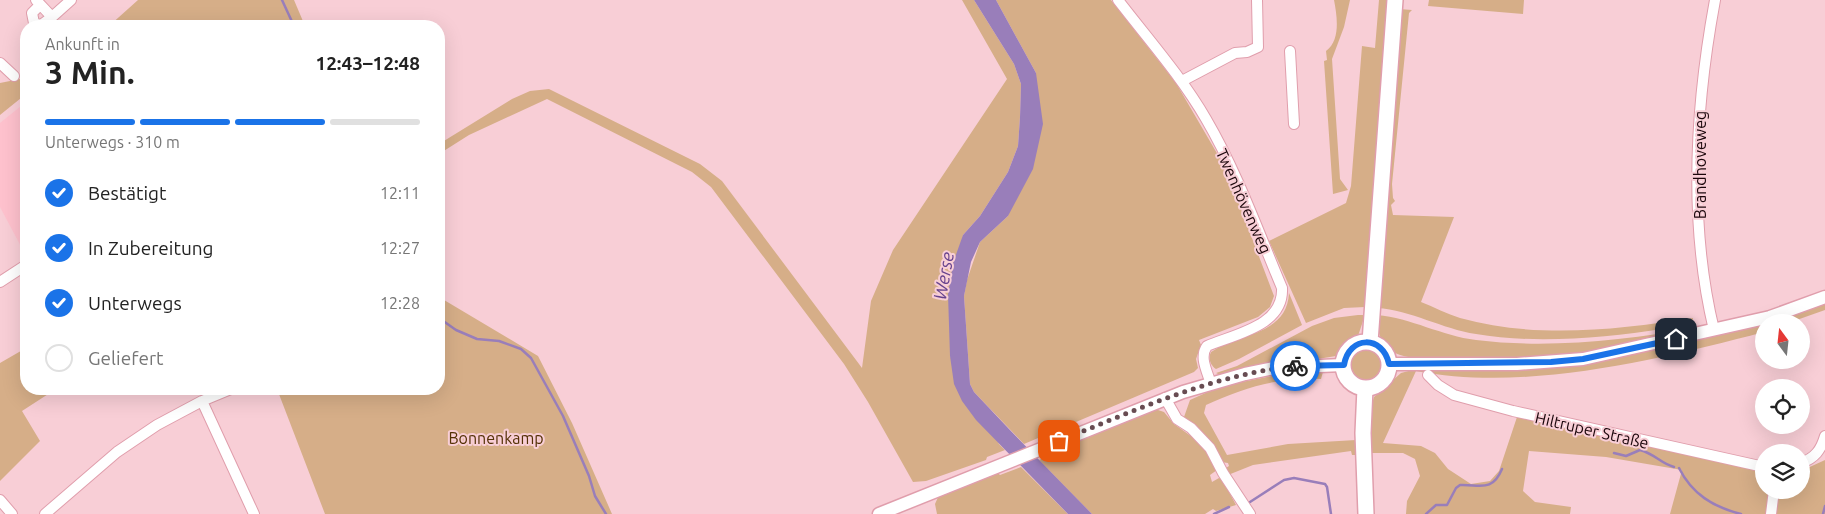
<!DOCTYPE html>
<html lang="de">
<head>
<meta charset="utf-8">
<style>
  :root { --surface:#fff; --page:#f6f6f6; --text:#222; --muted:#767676; --line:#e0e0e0; --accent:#1a73e8 }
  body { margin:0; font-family:Ubuntu,sans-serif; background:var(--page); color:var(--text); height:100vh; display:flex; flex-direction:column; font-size:19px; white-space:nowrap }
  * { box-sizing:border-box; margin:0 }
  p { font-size:16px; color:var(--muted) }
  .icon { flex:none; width:28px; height:28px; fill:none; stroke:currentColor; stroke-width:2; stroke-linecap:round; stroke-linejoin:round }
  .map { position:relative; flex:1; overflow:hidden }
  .panel { position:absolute; left:20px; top:20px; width:425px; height:375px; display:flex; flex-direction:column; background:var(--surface); border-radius:20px; box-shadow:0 5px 20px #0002 }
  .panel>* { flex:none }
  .needle { width:32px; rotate:345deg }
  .tools { position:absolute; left:1755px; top:314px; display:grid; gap:10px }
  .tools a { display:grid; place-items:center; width:55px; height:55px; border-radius:50%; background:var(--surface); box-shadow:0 5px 20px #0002; font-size:25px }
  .pin { position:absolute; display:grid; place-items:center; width:42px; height:42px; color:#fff; margin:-21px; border-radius:10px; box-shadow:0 2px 8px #0006 }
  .courier { position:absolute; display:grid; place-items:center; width:50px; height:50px; margin:-25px; border:4px solid #1a73e8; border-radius:50%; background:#fff; color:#222; box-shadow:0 1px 6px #0007 }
  .head em { font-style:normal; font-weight:700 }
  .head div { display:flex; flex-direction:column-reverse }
  .head { display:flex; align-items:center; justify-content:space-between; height:85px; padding:0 25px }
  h1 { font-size:32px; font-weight:700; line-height:38px }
  .bar { display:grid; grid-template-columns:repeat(4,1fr); gap:8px 5px; align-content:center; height:60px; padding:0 25px }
  .bar i { height:6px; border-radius:4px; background:var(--line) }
  .bar .current { background:var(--accent) }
  .bar p { grid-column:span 4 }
  ol { padding:0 25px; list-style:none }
  li { display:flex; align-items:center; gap:15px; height:55px }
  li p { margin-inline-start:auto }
  li .icon { padding:5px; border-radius:50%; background:var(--accent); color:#fff; stroke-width:4 }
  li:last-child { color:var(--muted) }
  li i { width:28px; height:28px; border:2px solid var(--line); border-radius:50% }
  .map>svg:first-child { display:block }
  .built { fill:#fec1cd }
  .green { fill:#d6ae88 }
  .water { fill:#997eba }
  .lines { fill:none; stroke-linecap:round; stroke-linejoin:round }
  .stream { stroke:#997eba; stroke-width:2.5 }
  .minor-casing { stroke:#e09eac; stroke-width:12 }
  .tertiary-casing { stroke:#e09eac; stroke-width:15 }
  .secondary-casing { stroke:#e09eac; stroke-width:18 }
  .minor { stroke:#fff; stroke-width:10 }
  .tertiary { stroke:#fff; stroke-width:12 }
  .secondary { stroke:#fff; stroke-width:15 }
  .done { stroke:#684c52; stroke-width:5; stroke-dasharray:0 9 }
  .route { stroke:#1a73e8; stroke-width:6 }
  .labels { text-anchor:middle; stroke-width:4; stroke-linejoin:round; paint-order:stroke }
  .street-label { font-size:16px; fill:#1b060b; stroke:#f8ced6 }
  .park-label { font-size:16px; fill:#533005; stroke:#f8ced6 }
  .water-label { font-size:18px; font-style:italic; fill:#67428d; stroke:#f8ced6 }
</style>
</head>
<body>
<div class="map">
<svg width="1825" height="514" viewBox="0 0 1825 514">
  <rect width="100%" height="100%" fill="#f8ced6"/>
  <path class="built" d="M 26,102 L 26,256 L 0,207 L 0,123 Z"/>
  <path class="green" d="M 138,0 L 294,0 L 305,26 L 109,26 Z
    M 962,0 L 974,0 L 1014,64 L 1021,84 L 1020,117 L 1018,146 L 1008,172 L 980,216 L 963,235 L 950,356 L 999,444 L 1005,450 L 987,457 L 986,460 L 926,481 L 913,482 L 868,402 L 844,364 L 711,187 L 692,172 L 547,99 L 469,135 L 439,154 L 439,144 L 512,99 L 530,91 L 549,89 L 700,164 L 722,181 L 862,368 L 871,301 L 893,250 L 1007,79 Z
    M 996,0 L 1111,0 L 1176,83 L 1225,167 L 1274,296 L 1270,307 L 1258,317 L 1199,340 L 1201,345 L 1196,359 L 1198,368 L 1194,372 L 1024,444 L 974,392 L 970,384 L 964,296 L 967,280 L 980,242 L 1008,216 L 1036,73 Z
    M 1334,0 L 1350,0 L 1344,27 L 1332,59 L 1340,179 L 1348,190 L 1333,194 L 1324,61 L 1327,60 L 1326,51 C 1341,40 1337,16 1334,0 Z
    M 1379,0 L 1389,0 L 1374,174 L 1365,307 L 1344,308 L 1306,323 L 1269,241 L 1346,203 L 1351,186 L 1362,46 L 1375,48 Z
    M 1429,0 L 1524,0 L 1523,14 L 1428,6 Z
    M 1399,9 L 1412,10 L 1409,13 L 1392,184 L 1393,198 L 1395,201 L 1391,205 L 1393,215 L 1454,217 L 1421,302 C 1434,307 1447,314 1460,318 C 1536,339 1616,330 1693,318 L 1692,323 C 1684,328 1671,328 1662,329 C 1606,338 1532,344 1476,334 C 1442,329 1411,310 1377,308 Z
    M 26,74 L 26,94 L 0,115 L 0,83 L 20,79 Z
    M 1289,293 L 1302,325 L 1239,359 L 1216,369 C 1210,365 1208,358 1211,352 C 1237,333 1287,336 1289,293 Z
    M 439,297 L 538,356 L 572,423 L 612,514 L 325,514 L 277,389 L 439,389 Z
    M 1825,302 L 1825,310 L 1791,322 L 1765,322 Z
    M 1358,315 L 1365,315 L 1358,336 L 1336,356 L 1220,375 L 1216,373 L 1237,366 L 1312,326 L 1334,318 Z
    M 1377,315 C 1411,318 1442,336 1476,340 C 1549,349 1625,340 1696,328 L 1585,354 L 1548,357 L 1419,359 C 1388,354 1378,348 1377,315 Z
    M 1764,323 L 1764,332 C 1657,360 1526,392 1416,371 L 1383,443 L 1421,446 L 1435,453 L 1448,469 L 1471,484 L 1490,481 L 1499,471 L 1517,417 L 1764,471 L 1764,490 L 1769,490 L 1766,514 L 1670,514 L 1682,470 L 1606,457 L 1529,451 L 1523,491 L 1535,502 L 1571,507 L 1570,514 L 1406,514 L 1407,501 L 1420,476 L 1415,459 L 1403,453 L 1369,453 L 1370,410 L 1374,397 L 1401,373 L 1416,369 L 1509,367 Z
    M1349 364a17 17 0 1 1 34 0a17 17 0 1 1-34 0Z
    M 26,348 L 26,389 L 56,389 L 22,411 L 40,441 L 0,481 L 0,363 Z
    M 1292,372 L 1323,372 L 1321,379 C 1279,377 1245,387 1206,405 L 1204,413 L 1227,455 L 1288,444 L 1356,440 L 1357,455 L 1352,455 L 1351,451 L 1253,465 L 1228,475 L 1226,468 L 1229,466 L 1228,463 L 1221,462 L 1204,436 L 1196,425 L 1184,417 L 1190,400 L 1221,386 Z
    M 1155,409 L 1164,412 L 1174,424 L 1195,439 L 1205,450 L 1217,470 L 1210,475 L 1212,482 L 1219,478 L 1222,479 L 1236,505 L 1216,511 L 1213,509 L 1205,514 L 1092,514 L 1039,460 L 1057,452 L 1057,447 Z
    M 1825,460 L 1825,514 L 1772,514 L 1776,490 L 1801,490 L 1801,471 Z
    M 1021,467 L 1068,514 L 937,514 L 935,504 L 939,495 L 997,472 L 1000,475 Z"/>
  <path class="water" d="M 974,0 L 996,0 L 1036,73 L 1043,124 L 1033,169 L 1008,216 L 980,242 L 971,262 L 964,296 L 970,384 L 974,392 L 1009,429 L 1092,514 L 1068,514 L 976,420 L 962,401 L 954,384 L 950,356 L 948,294 L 953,263 L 963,235 L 980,216 L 1008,172 L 1018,146 L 1020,117 L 1021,84 L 1014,64 Z"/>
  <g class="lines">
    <path class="stream" d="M 282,0 L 294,26
      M 439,318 L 456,330 L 477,339 L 499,341 L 521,349 L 531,358 L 563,416 L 589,476 L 595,496 L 606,514
      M 1614,453 L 1626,456 L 1640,450 C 1655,454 1660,463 1674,467
      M 1679,468 C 1692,494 1713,507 1741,514
      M 1250,502 L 1284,480 L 1294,478 L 1325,484 L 1327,487 L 1331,514
      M 1214,514 L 1229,507
      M 1426,514 L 1436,505 L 1447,505 L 1456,488 L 1460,485 C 1479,484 1492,493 1502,469
      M 1823,514 L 1825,506"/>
    <g class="minor-casing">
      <path id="minor" d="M 36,0 L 52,17 L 71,0
        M 1118,0 C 1148,39 1181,76 1206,119 C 1237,172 1258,231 1282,288 C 1284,326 1235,334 1207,346 C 1199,357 1207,371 1211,384
        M 40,5 L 32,13 L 34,23 L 41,25 L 52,17
        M 1290,51 L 1294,124
        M 0,63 L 14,76
        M 1182,81 L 1235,53 L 1247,52 L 1258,47 L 1257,0
        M 0,282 L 26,265
        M 1714,330 C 1688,222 1695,108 1715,0
        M 1428,375 L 1438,385 L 1454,395 L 1513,411 L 1764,467
        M 1165,398 L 1177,419 L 1191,428 L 1210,448 L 1223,473 L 1250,514
        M 202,401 L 231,389
        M 1801,463 C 1815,458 1821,450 1825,436
        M 0,500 L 12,514
        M 45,514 L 117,452 L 157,425 L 202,401 L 254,514
        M 1771,514 L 1774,490"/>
    </g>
    <g class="tertiary-casing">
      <path id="tertiary" d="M 1389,364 L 1517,364 L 1583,359 L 1770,317 L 1825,297
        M 879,514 L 1183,392 L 1245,374 L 1274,368 L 1343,365"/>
    </g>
    <g class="secondary-casing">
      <path id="secondary" d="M 1370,342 L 1395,0
        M1343 365a23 23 0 1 1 46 0a23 23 0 1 1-46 0Z
        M 1365,388 L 1363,433 L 1366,514"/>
    </g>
    <use href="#minor" class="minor"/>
    <use href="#tertiary" class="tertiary"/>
    <use href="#secondary" class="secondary"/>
  </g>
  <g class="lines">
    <path class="done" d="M 1059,441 C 1136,410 1212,375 1295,366"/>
    <path class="route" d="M 1295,366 L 1344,365 C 1349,335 1383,335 1389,364 L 1551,362 L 1583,359 L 1676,339"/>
  </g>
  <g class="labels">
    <g class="street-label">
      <text transform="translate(1700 165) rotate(-90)" y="6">Brandhoveweg</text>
      <text transform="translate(1244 201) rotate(66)" y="6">Twenhövenweg</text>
      <text transform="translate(1592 430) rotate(13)" y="6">Hiltruper Straße</text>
    </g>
    <g class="park-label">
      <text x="496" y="444">Bonnenkamp</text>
    </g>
    <g class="water-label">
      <text transform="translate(944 276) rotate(-80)" y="6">Werse</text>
    </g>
  </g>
</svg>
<div class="tools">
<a><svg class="needle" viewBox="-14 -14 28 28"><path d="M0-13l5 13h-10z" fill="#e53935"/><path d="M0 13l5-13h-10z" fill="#767676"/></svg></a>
<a><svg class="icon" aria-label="locate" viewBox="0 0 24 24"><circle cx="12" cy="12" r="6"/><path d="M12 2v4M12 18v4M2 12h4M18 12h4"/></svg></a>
<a><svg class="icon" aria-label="layers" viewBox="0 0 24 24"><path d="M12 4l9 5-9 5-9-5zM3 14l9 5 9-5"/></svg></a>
</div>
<div class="pin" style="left:1059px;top:441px;background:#ea580c"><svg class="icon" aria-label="bag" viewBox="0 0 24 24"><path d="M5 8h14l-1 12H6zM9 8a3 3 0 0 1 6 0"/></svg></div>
<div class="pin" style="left:1676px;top:339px;background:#1f2937"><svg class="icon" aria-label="home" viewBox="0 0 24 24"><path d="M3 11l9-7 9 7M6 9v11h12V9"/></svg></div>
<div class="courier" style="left:1295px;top:366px"><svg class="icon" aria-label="bike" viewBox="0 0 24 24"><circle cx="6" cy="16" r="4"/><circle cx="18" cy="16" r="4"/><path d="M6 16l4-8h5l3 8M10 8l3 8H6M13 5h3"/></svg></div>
<section class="panel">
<div class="head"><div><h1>3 Min.</h1><p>Ankunft in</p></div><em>12:43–12:48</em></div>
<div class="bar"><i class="current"></i><i class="current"></i><i class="current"></i><i></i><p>Unterwegs · 310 m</p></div>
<ol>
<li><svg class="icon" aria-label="check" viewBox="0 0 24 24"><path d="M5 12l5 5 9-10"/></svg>Bestätigt<p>12:11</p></li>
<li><svg class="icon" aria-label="check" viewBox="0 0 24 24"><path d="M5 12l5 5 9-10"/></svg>In Zubereitung<p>12:27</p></li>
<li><svg class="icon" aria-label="check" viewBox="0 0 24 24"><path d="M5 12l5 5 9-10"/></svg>Unterwegs<p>12:28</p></li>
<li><i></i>Geliefert</li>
</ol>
</section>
</div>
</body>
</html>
